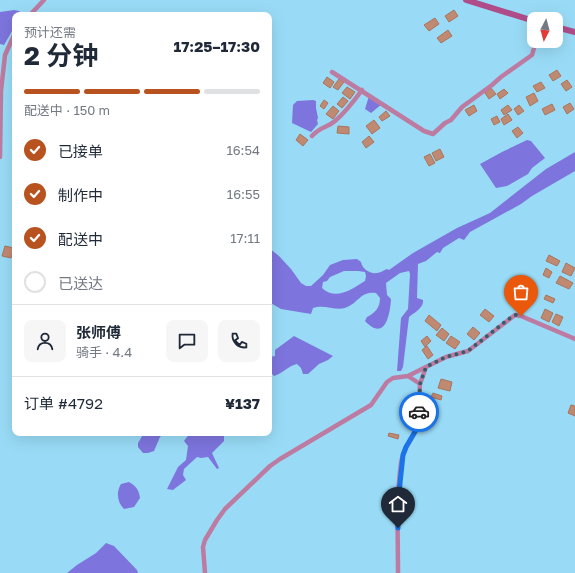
<!DOCTYPE html>
<html lang="zh">
<head>
<meta charset="utf-8">
<style>
  :root { --surface:#fff; --page:#f6f6f7; --text:#1f2937; --muted:#747a83; --line:#e0e1e3; --accent:#b85320 }
  body { margin:0; font-family:"Golos Text","Noto Sans SC",sans-serif; background:var(--page); color:var(--text); height:100vh; display:flex; flex-direction:column; font-size:15px; white-space:nowrap }
  * { box-sizing:border-box; margin:0 }
  p { font-size:13px; color:var(--muted) }
  .icon { flex:none; width:22px; height:22px; fill:none; stroke:currentColor; stroke-width:2; stroke-linecap:round; stroke-linejoin:round }
  .map { position:relative; flex:1; overflow:hidden }
  .panel { position:absolute; left:12px; top:12px; width:260px; height:424px; display:flex; flex-direction:column; background:var(--surface); border-radius:8px; box-shadow:0 4px 16px #0002 }
  .panel>* { flex:none }
  .needle { width:26px; rotate:186deg }
  .tools { position:absolute; left:527px; top:12px; display:grid; gap:8px }
  .tools a { display:grid; place-items:center; width:36px; height:36px; border-radius:8px; background:var(--surface); box-shadow:0 4px 16px #0002; font-size:20px }
  .pin { position:absolute; display:grid; place-items:center; width:34px; height:34px; color:#fff; margin:-41px -17px; border-radius:50% 50% 50% 0; rotate:-45deg; box-shadow:0 0 4px #0007 }
  .pin .icon { rotate:45deg }
  .courier { position:absolute; display:grid; place-items:center; width:40px; height:40px; margin:-20px; border:3px solid #1a73e8; border-radius:50%; background:#fff; color:#222; box-shadow:0 1px 5px #0007 }
  .head em { font-style:normal; font-weight:700 }
  .head div { display:flex; flex-direction:column-reverse }
  .head { display:flex; align-items:center; justify-content:space-between; height:68px; padding:0 12px }
  h1 { font-size:26px; font-weight:700; line-height:30px }
  .bar { display:grid; grid-template-columns:repeat(4,1fr); gap:6px 4px; align-content:center; height:48px; padding:0 12px }
  .bar i { height:5px; border-radius:3px; background:var(--line) }
  .bar .current { background:var(--accent) }
  .bar p { grid-column:span 4 }
  .line { display:flex; align-items:center; gap:10px; padding:0 12px; border-top:1px solid var(--line) }
  .line div { flex:1 }
  .round { display:grid; place-items:center; flex:none; width:42px; height:42px; border-radius:8px; background:var(--page) }
  ol { padding:0 12px; list-style:none }
  li { display:flex; align-items:center; gap:12px; height:44px }
  li p { margin-inline-start:auto }
  li .icon { padding:4px; border-radius:50%; background:var(--accent); color:#fff; stroke-width:4 }
  li:last-child { color:var(--muted) }
  li i { width:22px; height:22px; border:2px solid var(--line); border-radius:50% }
  .map>svg:first-child { display:block }
  .water { fill:#7d75dd; fill-rule:evenodd }
  .building { fill:#c08971; stroke:#a9745d }
  .lines { fill:none; stroke-linecap:round; stroke-linejoin:round }
  .minor { stroke:#bd7ba1; stroke-width:4.5 }
  .secondary { stroke:#ae4d8a; stroke-width:6 }
  .done { stroke:#365d6c; stroke-width:4; stroke-dasharray:0 7.2 }
  .route { stroke:#1a73e8; stroke-width:5 }
</style>
</head>
<body>
<div class="map">
<svg width="575" height="573" viewBox="0 0 575 573">
  <rect width="100%" height="100%" fill="#99dbf6"/>
  <path class="water" d="M 14,10 L 19,11 L 22,15 L 15,15 L 15,26 L 4,45 L 0,44 L 0,12 Z
    M 369,96 L 382,104 L 371,113 L 365,109 Z
    M 313,100 L 316,101 L 316,108 L 318,118 L 317,120 L 318,124 L 311,132 L 292,123 L 293,105 L 297,101 Z
    M 527,140 L 531,141 L 545,158 L 532,168 L 528,174 L 507,186 L 496,188 L 480,164 L 502,152 Z
    M 575,152 L 575,171 L 532,196 L 521,204 L 470,232 L 464,240 L 459,238 L 443,248 L 440,253 L 437,252 L 426,261 L 418,264 L 417,298 L 423,300 C 424,308 414,313 409,317 L 403,367 L 401,371 L 397,371 L 401,318 L 408,309 L 410,274 L 409,271 L 400,273 L 386,283 L 387,295 L 391,299 C 390,315 385,342 365,321 L 367,317 C 375,313 380,308 380,298 L 376,293 C 360,291 359,303 345,308 C 335,311 324,304 313,308 L 311,314 L 281,309 L 269,302 L 269,248 L 279,256 L 291,269 L 301,283 L 306,286 L 311,286 L 323,275 L 330,265 L 343,260 L 357,259 L 361,262 C 362,269 370,274 377,273 C 380,273 384,270 387,269 L 389,270 L 413,253 L 457,228 L 490,213 L 546,169 ZM 344,271 L 358,271 L 365,272 L 366,276 L 365,281 C 352,289 336,301 322,288 L 323,282 L 327,281 L 330,277 Z
    M 294,336 L 333,356 L 328,360 L 319,364 L 308,374 L 303,374 L 301,368 L 297,364 C 288,366 283,373 274,376 L 269,371 L 269,357 L 275,356 L 275,350 Z
    M 144,433 L 164,433 L 160,437 L 154,451 L 148,453 L 143,453 L 138,447 L 138,443 Z
    M 190,433 L 224,433 L 224,441 L 212,453 L 219,468 L 217,469 L 208,457 L 201,458 L 197,457 L 184,469 L 183,475 L 186,480 L 173,490 L 167,489 L 178,467 L 186,460 L 188,446 L 184,441 Z
    M 129,482 C 136,486 139,490 140,498 L 134,507 L 124,509 C 117,502 116,492 121,484 Z
    M 106,543 L 114,546 L 137,570 L 138,573 L 67,573 L 77,565 L 96,553 Z"/>
  <path class="building" d="M 454,10 L 458,16 L 449,22 L 445,16 Z
    M 435,18 L 439,24 L 429,31 L 424,25 Z
    M 448,30 L 452,36 L 441,43 L 437,38 Z
    M 557,70 L 561,76 L 553,81 L 549,75 Z
    M 327,77 L 334,82 L 330,88 L 323,83 Z
    M 339,79 L 344,82 L 338,90 L 333,87 Z
    M 567,80 L 572,87 L 566,91 L 561,84 Z
    M 541,82 L 545,88 L 537,92 L 533,86 Z
    M 347,87 L 355,92 L 350,99 L 342,93 Z
    M 491,88 L 496,94 L 489,99 L 485,93 Z
    M 504,89 L 508,93 L 500,99 L 497,94 Z
    M 534,93 L 538,101 L 530,106 L 526,97 Z
    M 343,97 L 348,101 L 342,108 L 337,104 Z
    M 324,100 L 328,103 L 324,109 L 320,106 Z
    M 570,103 L 574,109 L 567,114 L 563,107 Z
    M 552,104 L 555,110 L 545,115 L 542,109 Z
    M 474,105 L 477,111 L 469,116 L 465,110 Z
    M 508,105 L 512,110 L 504,115 L 501,110 Z
    M 519,105 L 524,111 L 518,115 L 514,109 Z
    M 333,106 L 339,111 L 333,119 L 326,114 Z
    M 386,111 L 390,116 L 382,121 L 379,117 Z
    M 508,114 L 512,120 L 504,125 L 501,119 Z
    M 497,116 L 500,122 L 494,125 L 491,119 Z
    M 374,120 L 380,128 L 372,134 L 366,126 Z
    M 338,126 L 349,127 L 349,134 L 337,133 Z
    M 518,127 L 523,133 L 517,138 L 512,131 Z
    M 300,134 L 308,140 L 303,146 L 296,140 Z
    M 369,136 L 374,142 L 366,148 L 362,142 Z
    M 440,149 L 444,157 L 436,161 L 432,153 Z
    M 430,154 L 435,163 L 429,166 L 424,157 Z
    M 5,246 L 14,248 L 11,258 L 2,256 Z
    M 549,255 L 560,261 L 557,266 L 546,261 Z
    M 566,263 L 575,268 L 571,276 L 562,272 Z
    M 546,268 L 552,272 L 549,278 L 543,275 Z
    M 560,276 L 573,283 L 569,289 L 556,283 Z
    M 546,295 L 555,299 L 553,303 L 544,299 Z
    M 485,309 L 494,316 L 489,322 L 480,315 Z
    M 545,309 L 553,313 L 549,322 L 541,318 Z
    M 556,314 L 563,317 L 559,326 L 552,322 Z
    M 429,315 L 441,325 L 437,331 L 425,321 Z
    M 473,327 L 480,333 L 474,340 L 467,334 Z
    M 442,328 L 449,334 L 444,341 L 436,335 Z
    M 427,336 L 431,341 L 425,347 L 421,341 Z
    M 451,336 L 460,342 L 455,349 L 446,343 Z
    M 427,346 L 433,355 L 428,359 L 422,350 Z
    M 441,379 L 452,382 L 450,391 L 438,388 Z
    M 433,393 L 442,396 L 441,400 L 431,397 Z
    M 571,405 L 575,406 L 575,416 L 568,413 Z
    M 427,408 L 435,410 L 432,419 L 424,417 Z
    M 389,433 L 399,435 L 398,439 L 388,436 Z"/>
  <g class="lines">
    <path class="minor" d="M 30,15 L 44,0
      M 332,72 L 424,131 L 433,134 L 445,123 L 451,120 L 462,107 L 492,85 L 501,77 L 532,55 L 536,41
      M 312,136 C 321,126 327,128 335,121 C 346,112 354,101 362,90
      M 0,157 L 1,91 L 5,55 L 15,33
      M 420,384 L 426,367
      M 205,573 L 203,547 L 205,540 L 217,520 L 225,509 L 270,466 L 280,459 L 371,405 L 387,382 L 393,378 L 408,376 L 446,357 L 468,351 L 515,315 L 521,316 L 575,339
      M 398,573 C 398,536 396,499 401,463 C 403,448 411,442 416,429 C 421,418 419,397 420,384 L 408,376"/>
    <path class="secondary" d="M 466,0 L 534,21
      M 556,27 L 575,32"/>
  </g>
  <g class="lines">
    <path class="done" d="M 419,412 L 420,384 L 426,367 L 446,357 L 468,351 L 510,318 L 515,315 L 521,316"/>
    <path class="route" d="M 398,528 L 398,502 L 403,455 L 406,447 L 416,430 L 419,412"/>
  </g>
</svg>
<div class="tools">
<a><svg class="needle" viewBox="-14 -14 28 28"><path d="M0-13l5 13h-10z" fill="#e53935"/><path d="M0 13l5-13h-10z" fill="#747a83"/></svg></a>
</div>
<div class="pin" style="left:521px;top:316px;background:#ea580c"><svg class="icon" aria-label="bag" viewBox="0 0 24 24"><path d="M5 8h14l-1 12H6zM9 8a3 3 0 0 1 6 0"/></svg></div>
<div class="pin" style="left:398px;top:528px;background:#1f2937"><svg class="icon" aria-label="home" viewBox="0 0 24 24"><path d="M3 11l9-7 9 7M6 9v11h12V9"/></svg></div>
<div class="courier" style="left:419px;top:412px"><svg class="icon" aria-label="car" viewBox="0 0 24 24"><path d="M5 17H2v-5l4-1 3-4h7l3 4 3 1v5h-3M9 17h6M6 11h13"/><circle cx="7" cy="17" r="2"/><circle cx="17" cy="17" r="2"/></svg></div>
<section class="panel">
<div class="head"><div><h1>2 分钟</h1><p>预计还需</p></div><em>17:25–17:30</em></div>
<div class="bar"><i class="current"></i><i class="current"></i><i class="current"></i><i></i><p>配送中 · 150 m</p></div>
<ol>
<li><svg class="icon" aria-label="check" viewBox="0 0 24 24"><path d="M5 12l5 5 9-10"/></svg>已接单<p>16:54</p></li>
<li><svg class="icon" aria-label="check" viewBox="0 0 24 24"><path d="M5 12l5 5 9-10"/></svg>制作中<p>16:55</p></li>
<li><svg class="icon" aria-label="check" viewBox="0 0 24 24"><path d="M5 12l5 5 9-10"/></svg>配送中<p>17:11</p></li>
<li><i></i>已送达</li>
</ol>
<div class="line" style="height:72px"><a class="round"><svg class="icon" aria-label="person" viewBox="0 0 24 24"><circle cx="12" cy="8" r="4"/><path d="M4 21q1-7 8-7t8 7"/></svg></a><div><b>张师傅</b><p>骑手 · 4.4</p></div><a class="round"><svg class="icon" aria-label="chat" viewBox="0 0 24 24"><path d="M4 5h16v11H9l-5 4z"/></svg></a><a class="round"><svg class="icon" aria-label="phone" viewBox="0 0 24 24"><path d="M5 4h4l2 5-3 2q2 4 5 5l2-3 5 2v4C11 20 4 13 5 4z"/></svg></a></div>
<div class="line" style="height:52px"><div>订单 #4792</div><b>¥137</b></div>
</section>
</div>
</body>
</html>
